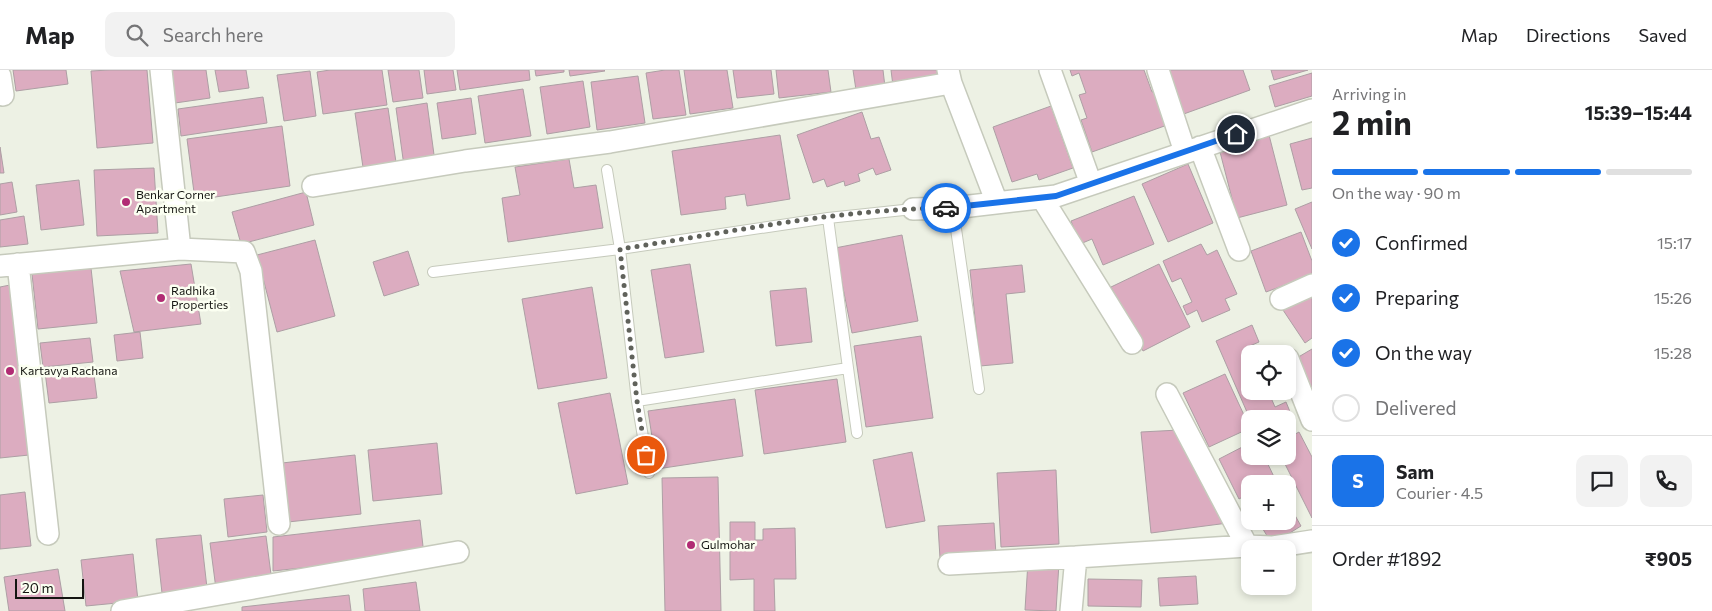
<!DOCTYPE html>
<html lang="en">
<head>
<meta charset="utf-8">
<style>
  :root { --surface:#fff; --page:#f2f2f2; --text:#202124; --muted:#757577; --line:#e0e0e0; --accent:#1a73e8 }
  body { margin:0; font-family:Commissioner,sans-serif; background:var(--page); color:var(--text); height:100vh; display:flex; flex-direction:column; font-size:19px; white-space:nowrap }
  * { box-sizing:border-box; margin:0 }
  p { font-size:16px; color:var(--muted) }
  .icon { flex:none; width:28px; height:28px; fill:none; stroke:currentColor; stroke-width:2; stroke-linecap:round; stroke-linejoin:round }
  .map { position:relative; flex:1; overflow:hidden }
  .drawer { display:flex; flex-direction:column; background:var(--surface); width:400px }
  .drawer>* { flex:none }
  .tools { position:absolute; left:1241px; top:275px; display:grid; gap:10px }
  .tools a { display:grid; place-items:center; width:55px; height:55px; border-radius:10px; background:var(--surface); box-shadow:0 2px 8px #0003; font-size:25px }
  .scale { position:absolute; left:15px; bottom:12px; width:69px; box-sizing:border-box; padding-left:5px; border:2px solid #141511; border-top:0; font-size:14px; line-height:18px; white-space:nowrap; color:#141511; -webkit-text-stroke:4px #fbfff1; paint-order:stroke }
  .pin { position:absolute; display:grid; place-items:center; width:42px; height:42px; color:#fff; margin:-21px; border:2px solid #fff; border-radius:50%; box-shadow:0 1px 5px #0007 }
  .courier { position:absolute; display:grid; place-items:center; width:50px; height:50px; margin:-25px; border:4px solid #1a73e8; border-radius:50%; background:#fff; color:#222; box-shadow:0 1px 6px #0007 }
  .summary em { font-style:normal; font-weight:700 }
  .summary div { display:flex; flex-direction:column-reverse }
  .summary { display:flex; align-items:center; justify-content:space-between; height:85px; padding:0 20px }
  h1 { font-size:32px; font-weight:700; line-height:38px }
  .bar { display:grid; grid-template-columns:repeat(4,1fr); gap:8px 5px; align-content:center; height:60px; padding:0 20px }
  .bar i { height:6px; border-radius:4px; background:var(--line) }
  .bar .current { background:var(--accent) }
  .bar p { grid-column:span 4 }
  .line { display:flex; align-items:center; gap:12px; padding:0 20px; border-top:1px solid var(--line) }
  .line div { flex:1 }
  .round { display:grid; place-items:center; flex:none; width:52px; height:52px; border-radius:10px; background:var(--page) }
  ol { padding:0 20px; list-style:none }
  li { display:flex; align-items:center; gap:15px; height:55px }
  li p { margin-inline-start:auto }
  li .icon { padding:5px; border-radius:50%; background:var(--accent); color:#fff; stroke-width:4 }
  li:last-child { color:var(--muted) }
  li i { width:28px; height:28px; border:2px solid var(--line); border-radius:50% }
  header { display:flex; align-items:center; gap:30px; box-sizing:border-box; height:70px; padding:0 25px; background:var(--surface); border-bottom:1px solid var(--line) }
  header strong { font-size:24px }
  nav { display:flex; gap:28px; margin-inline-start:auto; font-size:18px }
  .search { width:350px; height:45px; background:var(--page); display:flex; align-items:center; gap:12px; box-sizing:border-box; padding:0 18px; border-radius:10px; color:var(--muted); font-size:19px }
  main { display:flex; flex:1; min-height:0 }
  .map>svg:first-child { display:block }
  .building { fill:#dcacc0; stroke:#ad9fa4 }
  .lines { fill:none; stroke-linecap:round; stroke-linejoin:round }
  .lane-casing { stroke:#c6cabc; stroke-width:12 }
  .street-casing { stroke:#c6cabc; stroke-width:24 }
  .lane { stroke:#fff; stroke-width:10 }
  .street { stroke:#fff; stroke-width:21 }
  .done { stroke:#60625b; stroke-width:5; stroke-dasharray:0 9 }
  .route { stroke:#1a73e8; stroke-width:6 }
  .poi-dot { fill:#b12c74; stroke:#fbfff1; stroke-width:2 }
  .labels { text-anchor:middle; stroke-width:5; stroke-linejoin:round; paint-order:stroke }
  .poi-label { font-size:12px; fill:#141511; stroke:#fbfff1; text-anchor:start }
</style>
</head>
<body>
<header>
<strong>Map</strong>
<div class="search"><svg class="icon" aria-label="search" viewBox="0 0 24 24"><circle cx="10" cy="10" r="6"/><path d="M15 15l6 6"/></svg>Search here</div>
<nav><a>Map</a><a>Directions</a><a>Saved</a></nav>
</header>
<main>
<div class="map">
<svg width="1312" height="541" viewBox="0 0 1312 541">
  <rect width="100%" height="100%" fill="#edf1e4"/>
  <path class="building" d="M 13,0 L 66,0 L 68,14 L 16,21 Z
    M 109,0 L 147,0 L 153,73 L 97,78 L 91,1 Z
    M 170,0 L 206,0 L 210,28 L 175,33 Z
    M 215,0 L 246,0 L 249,18 L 219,22 Z
    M 330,0 L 382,0 L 387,35 L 323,44 L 317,2 Z
    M 388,0 L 419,0 L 423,28 L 393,32 Z
    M 424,0 L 453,0 L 456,20 L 427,24 Z
    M 457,0 L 529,0 L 530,10 L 460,20 Z
    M 535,0 L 564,0 L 564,2 L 536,6 Z
    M 569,0 L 604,0 L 605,1 L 570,6 Z
    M 665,0 L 679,0 L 686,45 L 653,49 L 646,3 Z
    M 684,0 L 727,0 L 733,38 L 690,44 Z
    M 733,0 L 771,0 L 774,24 L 737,28 Z
    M 776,0 L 828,0 L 831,22 L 779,28 Z
    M 853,0 L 883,0 L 885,17 L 856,20 Z
    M 891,0 L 937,0 L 938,10 L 893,16 Z
    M 1070,0 L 1144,0 L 1152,22 L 1158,20 L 1170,54 L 1092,82 L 1081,50 L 1087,48 L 1079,25 L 1086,23 L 1079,3 L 1072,6 Z
    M 1165,0 L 1243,0 L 1250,20 L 1181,45 Z
    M 1271,0 L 1308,0 L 1274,10 Z
    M 310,1 L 316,46 L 284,51 L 277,5 Z
    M 1312,3 L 1312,26 L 1275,37 L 1269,16 Z
    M 638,6 L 645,53 L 597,60 L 591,12 Z
    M 583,11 L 590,57 L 547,64 L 540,17 Z
    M 523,19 L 531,66 L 485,73 L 478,26 Z
    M 263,27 L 267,53 L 181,66 L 178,39 Z
    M 471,28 L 476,64 L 442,69 L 437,33 Z
    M 427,33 L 435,92 L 404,96 L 396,38 Z
    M 1051,36 L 1073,98 L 1039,110 L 1037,104 L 1012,112 L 993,57 Z
    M 388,38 L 397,99 L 364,104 L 355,43 Z
    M 862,42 L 871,69 L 879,67 L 891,100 L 876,105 L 873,98 L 858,104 L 860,111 L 845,116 L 844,111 L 827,117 L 824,109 L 813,113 L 797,65 Z
    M 282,56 L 290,116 L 195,130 L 187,69 Z
    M 780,65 L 790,129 L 747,136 L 745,124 L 725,127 L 726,139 L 681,145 L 672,81 Z
    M 1269,65 L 1287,135 L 1237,148 L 1219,78 Z
    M 1312,68 L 1312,118 L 1302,120 L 1290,74 Z
    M 0,77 L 4,103 L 0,103 Z
    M 569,89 L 574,118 L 596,115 L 603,158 L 508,172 L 502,128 L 520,125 L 515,97 Z
    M 1188,94 L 1213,153 L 1168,172 L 1142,114 Z
    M 154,98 L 158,163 L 97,166 L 94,100 Z
    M 79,110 L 84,155 L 41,160 L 36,115 Z
    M 12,112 L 17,142 L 0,145 L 0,114 Z
    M 306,122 L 314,155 L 241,174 L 232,142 Z
    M 1134,126 L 1154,174 L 1103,195 L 1092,169 L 1080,174 L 1071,151 Z
    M 1312,132 L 1312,179 L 1295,139 Z
    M 24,146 L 28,174 L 0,177 L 0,150 Z
    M 1301,162 L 1312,191 L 1312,205 L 1266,222 L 1251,181 Z
    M 902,165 L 918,251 L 852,263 L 835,178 Z
    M 315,170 L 335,246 L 277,262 L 257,185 Z
    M 1201,174 L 1207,185 L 1217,180 L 1237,224 L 1225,229 L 1230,240 L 1202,252 L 1197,240 L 1187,245 L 1183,236 L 1192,232 L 1181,208 L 1172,212 L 1163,191 Z
    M 408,181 L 419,215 L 384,226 L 373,192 Z
    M 191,194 L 201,254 L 134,262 L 120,201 Z
    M 690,194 L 704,282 L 665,288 L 651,200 Z
    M 1159,194 L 1190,257 L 1143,281 L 1111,217 Z
    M 1022,195 L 1025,222 L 1006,224 L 1013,293 L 980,296 L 970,200 Z
    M 91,198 L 97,253 L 38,259 L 32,204 Z
    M 10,215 L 29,385 L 0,388 L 0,217 Z
    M 592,217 L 607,308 L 538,319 L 522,229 Z
    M 806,218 L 812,272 L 776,276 L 770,221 Z
    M 1312,221 L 1312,268 L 1305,273 L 1283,240 Z
    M 1252,255 L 1259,272 L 1245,278 L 1250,289 L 1250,321 L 1268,321 L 1275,337 L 1286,332 L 1293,349 L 1288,351 L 1288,349 L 1250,349 L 1216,271 Z
    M 140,262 L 143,288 L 117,291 L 114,265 Z
    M 921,266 L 933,348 L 866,357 L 854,276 Z
    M 90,268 L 93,292 L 43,297 L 40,273 Z
    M 1312,279 L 1312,318 L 1295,289 Z
    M 93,297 L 97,328 L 49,333 L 45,302 Z
    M 1225,304 L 1250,358 L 1209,377 L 1183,323 Z
    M 837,309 L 846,372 L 764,384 L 755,320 Z
    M 610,323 L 628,414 L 576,424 L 558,333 Z
    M 735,329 L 743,386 L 657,399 L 648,341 Z
    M 1179,360 L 1228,453 L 1151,463 L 1141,362 Z
    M 1299,362 L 1312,387 L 1312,448 L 1281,386 L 1288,386 L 1288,368 Z
    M 437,373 L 442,424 L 373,431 L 368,380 Z
    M 1250,373 L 1250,386 L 1264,386 L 1276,411 L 1269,414 L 1250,414 L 1250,423 L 1239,429 L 1219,389 Z
    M 912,382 L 925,451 L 886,458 L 873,390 Z
    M 355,385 L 361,444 L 288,452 L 282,393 Z
    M 1056,400 L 1059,474 L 1001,477 L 997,403 Z
    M 718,407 L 721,541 L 665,541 L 662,408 Z
    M 25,422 L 31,476 L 0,479 L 0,425 Z
    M 263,425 L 267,462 L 228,467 L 224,429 Z
    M 1288,433 L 1301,456 L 1272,474 L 1258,451 L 1288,451 Z
    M 420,450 L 424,485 L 273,501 L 273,467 Z
    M 730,452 L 755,452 L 755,470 L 763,470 L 763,459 L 795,458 L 796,509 L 774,509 L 775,541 L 754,541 L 754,509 L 730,510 Z
    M 994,453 L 996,485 L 940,488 L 938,456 Z
    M 201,465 L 207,518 L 162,523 L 156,469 Z
    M 266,466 L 272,512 L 216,519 L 210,473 Z
    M 133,484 L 138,531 L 86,536 L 81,490 Z
    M 1028,491 L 1059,493 L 1056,541 L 1025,540 Z
    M 58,499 L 65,541 L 9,541 L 4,507 Z
    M 1196,506 L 1198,534 L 1160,536 L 1158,508 Z
    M 1088,509 L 1142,510 L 1141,537 L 1088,536 Z
    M 416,512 L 420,541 L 365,541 L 363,519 Z
    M 349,525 L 351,541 L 242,541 L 242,537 Z"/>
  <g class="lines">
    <g class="lane-casing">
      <path id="lane" d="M 607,100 L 620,179 L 637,331 L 848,298 L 828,148
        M 953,138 L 979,319
        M 433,202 L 620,179 L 828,148 L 913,139
        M 848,298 L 857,363
        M 637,331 L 649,403"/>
    </g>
    <g class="street-casing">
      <path id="street" d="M 161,0 L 180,179
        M 1050,0 L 1091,114
        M 1158,0 L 1185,82
        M 0,6 L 3,25
        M 951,13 L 997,133
        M 1200,77 L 1239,180
        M 313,116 L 465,91 L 610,72 L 951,13 L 948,0
        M 1042,128 L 1132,273
        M 913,139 L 953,138 L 1056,126 L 1312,40
        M 18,194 L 48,464
        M 0,196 L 180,179 L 244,182 L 251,201 L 279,454
        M 1281,229 L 1312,215
        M 1288,289 L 1312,350
        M 1167,324 L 1247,476
        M 949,494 L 1076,487
        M 122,541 L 458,482
        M 1071,541 L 1076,487 L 1247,476 L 1273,477 L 1312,471"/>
    </g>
    <use href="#lane" class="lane"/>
    <use href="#street" class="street"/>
  </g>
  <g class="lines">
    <path class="done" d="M 646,385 L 637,331 L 620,179 C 727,163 837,139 946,138"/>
    <path class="route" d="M 946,138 L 1056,126 L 1236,64"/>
  </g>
  <g class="poi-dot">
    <circle cx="126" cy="132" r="5"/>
    <circle cx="161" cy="228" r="5"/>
    <circle cx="10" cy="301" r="5"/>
    <circle cx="691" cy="475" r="5"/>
  </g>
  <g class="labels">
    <g class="poi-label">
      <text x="136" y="129">Benkar Corner<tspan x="136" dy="14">Apartment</tspan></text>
      <text x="171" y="225">Radhika<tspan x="171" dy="14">Properties</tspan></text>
      <text x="20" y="305">Kartavya Rachana</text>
      <text x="701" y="479">Gulmohar</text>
    </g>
  </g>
</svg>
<div class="tools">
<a><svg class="icon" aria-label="locate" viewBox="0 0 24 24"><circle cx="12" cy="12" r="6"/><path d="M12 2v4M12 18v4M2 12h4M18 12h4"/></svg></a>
<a><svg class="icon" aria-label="layers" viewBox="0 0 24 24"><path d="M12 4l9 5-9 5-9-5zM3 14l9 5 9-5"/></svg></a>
<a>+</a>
<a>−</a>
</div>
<div class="scale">20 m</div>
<div class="pin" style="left:646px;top:385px;background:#ea580c"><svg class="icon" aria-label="bag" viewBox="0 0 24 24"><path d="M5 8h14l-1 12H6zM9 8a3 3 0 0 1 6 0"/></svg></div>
<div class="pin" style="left:1236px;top:64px;background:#1f2937"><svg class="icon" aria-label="home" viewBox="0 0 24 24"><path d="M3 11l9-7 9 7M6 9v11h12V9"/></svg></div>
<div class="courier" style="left:946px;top:138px"><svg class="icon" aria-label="car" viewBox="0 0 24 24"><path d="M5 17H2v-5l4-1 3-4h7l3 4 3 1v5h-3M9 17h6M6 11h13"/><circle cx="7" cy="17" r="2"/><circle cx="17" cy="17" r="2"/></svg></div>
</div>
<section class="drawer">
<div class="summary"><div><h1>2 min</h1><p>Arriving in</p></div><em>15:39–15:44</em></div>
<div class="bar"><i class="current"></i><i class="current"></i><i class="current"></i><i></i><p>On the way · 90 m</p></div>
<ol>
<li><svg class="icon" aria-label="check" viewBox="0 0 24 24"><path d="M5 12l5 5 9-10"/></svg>Confirmed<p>15:17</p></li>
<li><svg class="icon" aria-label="check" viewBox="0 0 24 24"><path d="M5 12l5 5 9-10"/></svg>Preparing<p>15:26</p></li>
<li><svg class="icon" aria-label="check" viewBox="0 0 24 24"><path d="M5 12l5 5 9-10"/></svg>On the way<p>15:28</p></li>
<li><i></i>Delivered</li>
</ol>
<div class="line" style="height:90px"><b class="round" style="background:var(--accent);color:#fff">S</b><div><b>Sam</b><p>Courier · 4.5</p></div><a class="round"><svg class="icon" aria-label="chat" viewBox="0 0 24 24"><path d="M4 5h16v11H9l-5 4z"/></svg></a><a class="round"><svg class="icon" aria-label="phone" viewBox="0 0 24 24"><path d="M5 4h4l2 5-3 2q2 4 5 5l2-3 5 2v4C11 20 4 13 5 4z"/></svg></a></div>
<div class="line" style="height:65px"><div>Order #1892</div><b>₹905</b></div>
</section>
</main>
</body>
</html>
